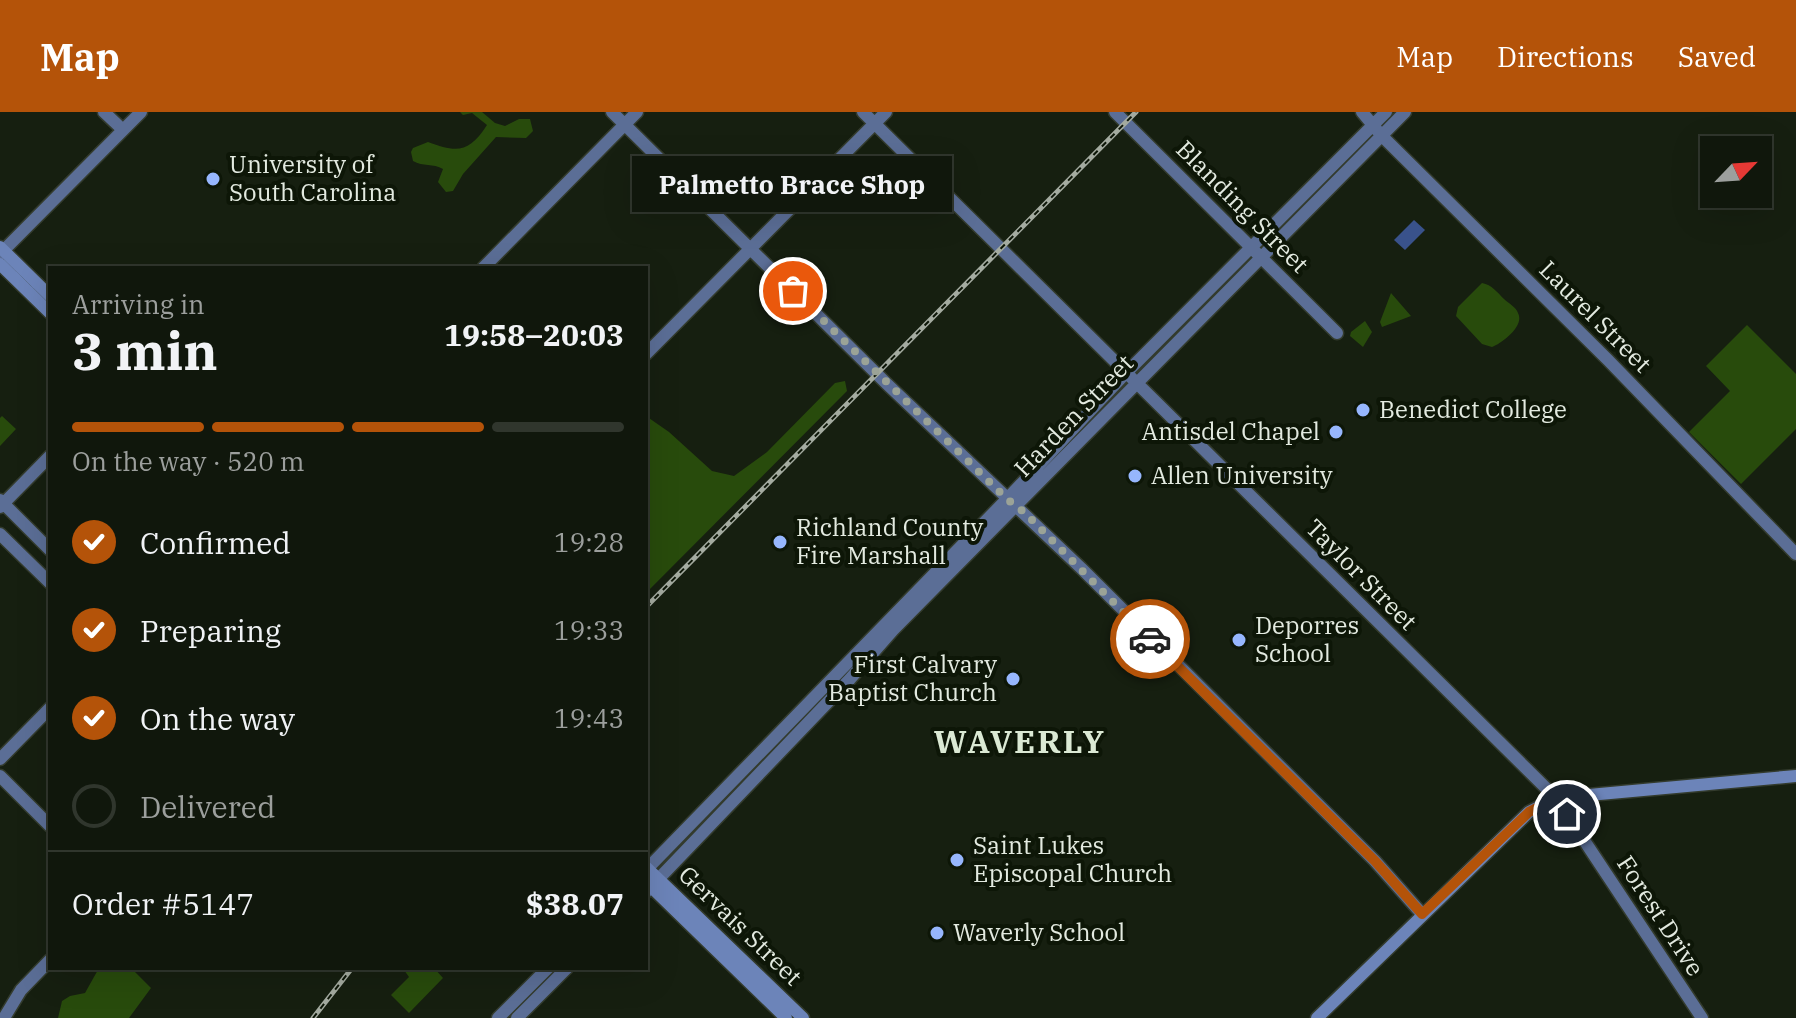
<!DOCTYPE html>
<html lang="en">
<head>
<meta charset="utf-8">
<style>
  :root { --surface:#10170c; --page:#1e241a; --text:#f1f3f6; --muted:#9c9f9d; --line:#30362d; --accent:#b45309 }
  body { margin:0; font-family:"IBM Plex Serif",serif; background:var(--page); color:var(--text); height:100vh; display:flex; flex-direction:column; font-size:30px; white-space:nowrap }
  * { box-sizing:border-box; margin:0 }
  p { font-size:26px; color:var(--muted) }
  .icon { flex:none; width:44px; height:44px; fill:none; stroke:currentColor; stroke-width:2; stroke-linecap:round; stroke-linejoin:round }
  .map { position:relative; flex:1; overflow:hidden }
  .sheet { position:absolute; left:48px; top:154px; width:600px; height:704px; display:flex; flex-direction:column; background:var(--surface); border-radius:0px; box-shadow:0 8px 32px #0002,0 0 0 2px var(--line) }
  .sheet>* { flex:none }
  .needle { width:52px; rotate:65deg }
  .buttons { position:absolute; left:1700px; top:24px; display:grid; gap:16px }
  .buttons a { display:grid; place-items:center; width:72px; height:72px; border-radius:0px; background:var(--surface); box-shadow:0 8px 32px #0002,0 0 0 2px var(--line); font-size:40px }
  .pin { position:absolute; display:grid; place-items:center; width:68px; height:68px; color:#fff; margin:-34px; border:4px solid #fff; border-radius:50%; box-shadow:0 2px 8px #0007 }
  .courier { position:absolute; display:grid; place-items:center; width:80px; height:80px; margin:-40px; border:6px solid #b45309; border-radius:50%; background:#fff; color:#222; box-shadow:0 2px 10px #0007 }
  .bubble { position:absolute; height:56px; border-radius:0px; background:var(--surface); box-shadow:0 8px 32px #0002,0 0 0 2px var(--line); font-size:26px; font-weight:700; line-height:56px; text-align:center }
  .head em { font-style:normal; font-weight:700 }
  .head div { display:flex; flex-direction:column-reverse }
  .head { display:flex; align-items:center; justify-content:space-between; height:136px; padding:0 24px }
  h1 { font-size:52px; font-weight:700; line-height:60px }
  .bar { display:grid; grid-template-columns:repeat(4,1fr); gap:12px 8px; align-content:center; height:96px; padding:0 24px }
  .bar i { height:10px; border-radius:6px; background:var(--line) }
  .bar .active { background:var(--accent) }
  .bar p { grid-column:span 4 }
  .line { display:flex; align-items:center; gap:20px; padding:0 24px; border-top:2px solid var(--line) }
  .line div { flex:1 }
  ol { padding:0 24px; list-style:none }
  li { display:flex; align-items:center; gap:24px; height:88px }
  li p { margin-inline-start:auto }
  li .icon { padding:8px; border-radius:50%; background:var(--accent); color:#fff; stroke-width:4 }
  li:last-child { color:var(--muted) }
  li i { width:44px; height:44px; border:4px solid var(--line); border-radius:50% }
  header { display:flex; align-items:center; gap:48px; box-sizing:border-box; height:112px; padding:0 40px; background:var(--accent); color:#fff }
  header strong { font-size:38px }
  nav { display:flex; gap:44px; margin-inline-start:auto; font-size:28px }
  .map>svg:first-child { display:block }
  .green { fill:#284b0c }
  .water { fill:#39528b }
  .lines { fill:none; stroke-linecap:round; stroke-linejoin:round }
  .secondary-casing { stroke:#333b2d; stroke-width:15 }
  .primary-casing { stroke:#333b2d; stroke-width:15 }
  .secondary { stroke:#5b6e96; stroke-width:12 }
  .primary { stroke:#6c84b9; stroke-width:12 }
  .rail-casing { stroke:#a4aba0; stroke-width:5 }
  .rail { stroke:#0d1607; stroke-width:2; stroke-dasharray:6; stroke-linecap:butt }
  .done { stroke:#9ba397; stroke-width:8; stroke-dasharray:0 14.4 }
  .route { stroke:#b45309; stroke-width:10 }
  .poi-dot { fill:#96b6fd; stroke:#0d1607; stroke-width:3 }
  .labels { text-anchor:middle; stroke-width:8; stroke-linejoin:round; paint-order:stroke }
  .poi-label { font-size:24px; fill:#e3eae0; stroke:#0d1607; text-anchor:start }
  .street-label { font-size:24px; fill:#e3eae0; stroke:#0d1607 }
  .district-label { font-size:32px; font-weight:bold; letter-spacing:2px; fill:#dbe9d4; stroke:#0d1607 }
</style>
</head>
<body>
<header>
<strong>Map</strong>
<nav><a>Map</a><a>Directions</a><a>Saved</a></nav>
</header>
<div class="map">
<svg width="1796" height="906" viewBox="0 0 1796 906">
  <rect width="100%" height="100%" fill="#161f10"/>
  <path class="green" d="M 460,0 L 482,0 L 495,11 L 505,14 L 519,7 L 530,7 L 533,19 L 526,26 L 496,25 L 463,62 L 453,79 L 446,80 L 438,70 L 443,57 C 433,51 423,55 413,49 L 411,40 L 413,36 L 428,30 C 457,41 469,41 487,13 L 472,1 L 463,3 Z
    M 1482,171 C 1492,173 1497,180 1504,187 C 1508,191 1516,195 1518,201 C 1525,214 1502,231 1492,235 L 1482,232 L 1456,204 L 1458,195 Z
    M 1391,181 L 1411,204 L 1382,215 L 1380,210 Z
    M 1365,209 L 1372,220 L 1363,235 L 1350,224 L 1351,220 Z
    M 1747,213 L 1796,262 L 1796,317 L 1741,372 L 1689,320 L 1730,279 L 1706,254 Z
    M 845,269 L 847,279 L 646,481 L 646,304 L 669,320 L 712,359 L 734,364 L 767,340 L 835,271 Z
    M 2,304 L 16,317 L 0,334 L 0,306 Z
    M 99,856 L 131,856 L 151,876 L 129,906 L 58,906 L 62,889 L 70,884 L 85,881 Z
    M 406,856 L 434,856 L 443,866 L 409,901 L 391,883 L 409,865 L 404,858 Z"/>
  <path class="water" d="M 1414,108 L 1425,118 L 1405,138 L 1394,128 Z"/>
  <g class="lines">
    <g class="secondary-casing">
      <path id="secondary" d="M 104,0 L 123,18
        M 612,0 L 887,272 L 1081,456 L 1375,749 L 1422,802
        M 863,0 L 1556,686 L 1702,906
        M 1115,0 L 1337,221
        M 1362,0 L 1381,23 L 1608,248 L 1796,442
        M 0,142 L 141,0
        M 483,156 L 637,0
        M 646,242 L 886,0
        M 0,388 L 50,438
        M 0,395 L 50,344
        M 0,422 L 50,471
        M 0,647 L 50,596
        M 0,664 L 50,714
        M 646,758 L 1007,387 L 1126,261 L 1386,0
        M 646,780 L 850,567 L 893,518 L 1405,0
        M 4,906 L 21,878 L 50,848
        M 498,906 L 548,856
        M 517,906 L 567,856"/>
    </g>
    <g class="primary-casing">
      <path id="primary" d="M 0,135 L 50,184
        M 0,152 L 50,201
        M 646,755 L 803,906
        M 646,770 L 786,906
        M 1317,906 L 1529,700 L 1556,686 L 1796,664"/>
    </g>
    <use href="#secondary" class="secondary"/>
    <use href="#primary" class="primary"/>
    <g class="rail-casing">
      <path id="rail" d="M 646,495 L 1136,0
        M 313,906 L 352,856"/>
    </g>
    <use href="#rail" class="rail"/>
  </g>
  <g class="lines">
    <path class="done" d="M 793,179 L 1007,387 L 1024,400 L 1150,527"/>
    <path class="route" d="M 1150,527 L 1375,749 L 1422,802 L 1529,700 L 1556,686 L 1567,702"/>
  </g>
  <g class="poi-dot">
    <circle cx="213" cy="67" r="8"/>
    <circle cx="1363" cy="298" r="8"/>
    <circle cx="1336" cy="320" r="8"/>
    <circle cx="1135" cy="364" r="8"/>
    <circle cx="780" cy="430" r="8"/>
    <circle cx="1239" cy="528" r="8"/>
    <circle cx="1013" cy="567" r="8"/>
    <circle cx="957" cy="748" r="8"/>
    <circle cx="937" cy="821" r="8"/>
  </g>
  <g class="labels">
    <g class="poi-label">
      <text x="229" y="61">University of<tspan x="229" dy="28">South Carolina</tspan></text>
      <text x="1379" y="306">Benedict College</text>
      <text x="1320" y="328" text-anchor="end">Antisdel Chapel</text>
      <text x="1151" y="372">Allen University</text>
      <text x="796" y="424">Richland County<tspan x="796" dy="28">Fire Marshall</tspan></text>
      <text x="1255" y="522">Deporres<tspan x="1255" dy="28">School</tspan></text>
      <text x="997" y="561" text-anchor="end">First Calvary<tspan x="997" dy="28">Baptist Church</tspan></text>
      <text x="973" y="742">Saint Lukes<tspan x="973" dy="28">Episcopal Church</tspan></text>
      <text x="953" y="829">Waverly School</text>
    </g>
    <g class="street-label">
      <text transform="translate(1242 95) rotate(45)" y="8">Blanding Street</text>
      <text transform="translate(1595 205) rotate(45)" y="8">Laurel Street</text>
      <text transform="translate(1074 304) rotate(-46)" y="8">Harden Street</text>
      <text transform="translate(1361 463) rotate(45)" y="8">Taylor Street</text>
      <text transform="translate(1660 804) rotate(57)" y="8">Forest Drive</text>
      <text transform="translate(740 814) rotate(44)" y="8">Gervais Street</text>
    </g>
    <g class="district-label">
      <text x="1020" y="641">WAVERLY</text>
    </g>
  </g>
</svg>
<div class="buttons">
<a><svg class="needle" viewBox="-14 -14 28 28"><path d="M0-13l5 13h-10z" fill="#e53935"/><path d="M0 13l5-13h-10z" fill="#9c9f9d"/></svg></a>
</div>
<div class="pin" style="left:793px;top:179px;background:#ea580c"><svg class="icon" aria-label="bag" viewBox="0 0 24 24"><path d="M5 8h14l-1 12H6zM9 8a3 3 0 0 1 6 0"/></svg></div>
<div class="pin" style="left:1567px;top:702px;background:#1f2937"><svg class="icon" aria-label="home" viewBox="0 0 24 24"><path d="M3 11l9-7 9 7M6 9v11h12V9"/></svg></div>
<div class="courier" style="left:1150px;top:527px"><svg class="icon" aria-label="car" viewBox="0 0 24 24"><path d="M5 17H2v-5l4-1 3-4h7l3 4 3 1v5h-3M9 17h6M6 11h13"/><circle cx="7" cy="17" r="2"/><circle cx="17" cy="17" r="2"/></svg></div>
<div class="bubble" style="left:632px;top:44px;width:320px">Palmetto Brace Shop</div>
<section class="sheet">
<div class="head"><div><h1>3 min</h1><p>Arriving in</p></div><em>19:58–20:03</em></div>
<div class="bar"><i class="active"></i><i class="active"></i><i class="active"></i><i></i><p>On the way · 520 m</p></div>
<ol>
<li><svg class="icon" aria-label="check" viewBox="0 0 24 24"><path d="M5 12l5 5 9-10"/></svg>Confirmed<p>19:28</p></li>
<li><svg class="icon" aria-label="check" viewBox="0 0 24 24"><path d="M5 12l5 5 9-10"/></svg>Preparing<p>19:33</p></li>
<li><svg class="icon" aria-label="check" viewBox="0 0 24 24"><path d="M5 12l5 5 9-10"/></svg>On the way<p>19:43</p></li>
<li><i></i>Delivered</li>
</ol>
<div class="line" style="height:104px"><div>Order #5147</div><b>$38.07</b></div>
</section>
</div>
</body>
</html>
